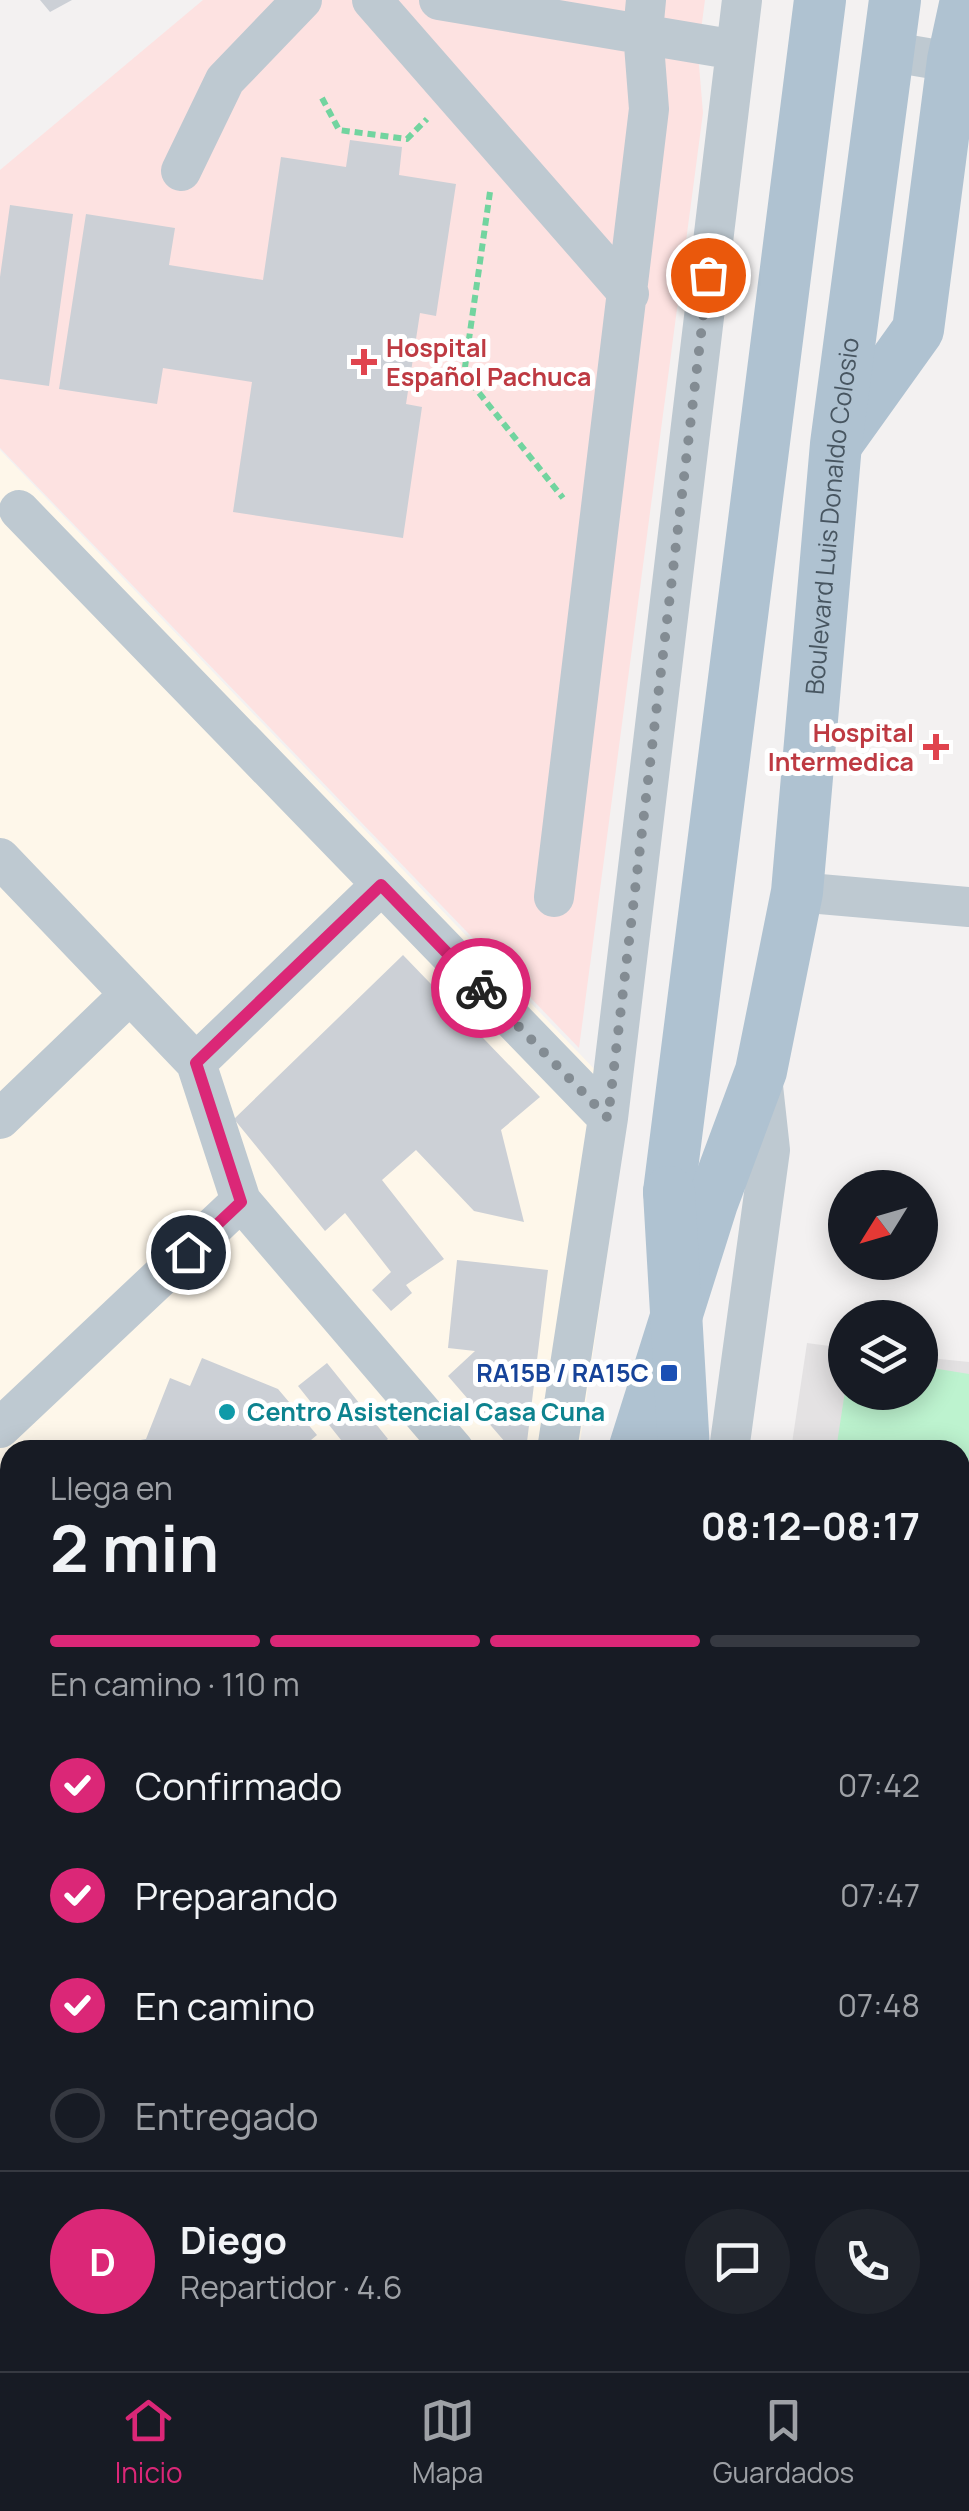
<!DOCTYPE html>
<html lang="es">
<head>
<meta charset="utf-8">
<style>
  :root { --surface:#171b24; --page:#20242c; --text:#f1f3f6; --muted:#9ea1a6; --line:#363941; --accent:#db2777 }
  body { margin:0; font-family:Manrope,sans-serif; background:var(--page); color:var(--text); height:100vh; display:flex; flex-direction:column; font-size:38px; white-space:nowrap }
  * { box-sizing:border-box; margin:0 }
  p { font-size:32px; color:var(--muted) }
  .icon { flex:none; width:55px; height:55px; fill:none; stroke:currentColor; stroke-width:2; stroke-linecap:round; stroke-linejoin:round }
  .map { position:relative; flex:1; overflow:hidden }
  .sheet { position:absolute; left:0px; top:1440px; width:970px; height:932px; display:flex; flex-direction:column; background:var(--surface); border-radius:30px 30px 0 0; box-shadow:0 5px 25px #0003 }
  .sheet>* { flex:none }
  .needle { width:65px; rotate:233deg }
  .controls { position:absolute; left:828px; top:1170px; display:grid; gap:20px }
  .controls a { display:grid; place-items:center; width:110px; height:110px; border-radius:50%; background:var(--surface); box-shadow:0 5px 25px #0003; font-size:50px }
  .pin { position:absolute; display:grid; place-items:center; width:85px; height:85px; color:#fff; margin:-42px; border:5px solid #fff; border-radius:50%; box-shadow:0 2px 10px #0007 }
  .courier { position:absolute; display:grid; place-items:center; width:100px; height:100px; margin:-50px; border:8px solid #db2777; border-radius:50%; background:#fff; color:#222; box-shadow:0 2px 12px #0007 }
  .headline em { font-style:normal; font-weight:700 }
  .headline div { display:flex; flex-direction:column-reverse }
  .headline { display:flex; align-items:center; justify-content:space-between; height:170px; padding:0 50px }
  h1 { font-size:65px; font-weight:700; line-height:75px }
  .bar { display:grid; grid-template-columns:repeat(4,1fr); gap:15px 10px; align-content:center; height:120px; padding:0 50px }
  .bar i { height:12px; border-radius:8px; background:var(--line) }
  .bar .selected { background:var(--accent) }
  .bar p { grid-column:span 4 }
  .line { display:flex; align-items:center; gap:25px; padding:0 50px; border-top:2px solid var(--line) }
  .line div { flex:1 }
  .round { display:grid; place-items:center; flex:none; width:105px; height:105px; border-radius:52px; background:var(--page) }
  ol { padding:0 50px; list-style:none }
  li { display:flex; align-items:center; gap:30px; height:110px }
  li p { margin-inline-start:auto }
  li .icon { padding:10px; border-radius:50%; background:var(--accent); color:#fff; stroke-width:4 }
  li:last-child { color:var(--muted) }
  li i { width:55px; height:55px; border:5px solid var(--line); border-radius:50% }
  .tab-bar { display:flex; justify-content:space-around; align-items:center; height:140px; border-top:2px solid var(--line); background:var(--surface); font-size:28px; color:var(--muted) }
  .tab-bar a { display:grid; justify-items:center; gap:5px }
  .tab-bar .selected { color:var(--accent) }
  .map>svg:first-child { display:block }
  .commercial { fill:#fef7ea }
  .education { fill:#e4e2e3 }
  .medical { fill:#fde2e1 }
  .green { fill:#bdf3cf }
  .building { fill:#ccd0d6 }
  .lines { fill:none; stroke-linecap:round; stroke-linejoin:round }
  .path { stroke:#72d49f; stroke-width:6; stroke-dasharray:8 5; stroke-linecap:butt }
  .minor { stroke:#bec9d1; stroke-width:40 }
  .major { stroke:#afc2d1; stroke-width:52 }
  .major-bridge { stroke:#afc2d1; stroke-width:52 }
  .done { stroke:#838c93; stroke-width:10; stroke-dasharray:0 18 }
  .route { stroke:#db2777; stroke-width:12 }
  .health-dot { fill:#e0444e; stroke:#fff; stroke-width:4 }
  .transit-dot { fill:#1a4fb4; stroke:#fff; stroke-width:4 }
  .culture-dot { fill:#0f9aa8; stroke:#fff; stroke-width:4 }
  .labels { text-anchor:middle; stroke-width:10; stroke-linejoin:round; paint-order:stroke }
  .health-label { font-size:25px; font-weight:bold; fill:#be3a42; stroke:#fff; text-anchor:start }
  .street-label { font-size:25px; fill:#475560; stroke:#fff }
  .transit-label { font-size:25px; font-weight:bold; fill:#164399; stroke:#fff; text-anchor:end }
  .culture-label { font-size:25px; font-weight:bold; fill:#0d838f; stroke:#fff; text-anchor:start }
</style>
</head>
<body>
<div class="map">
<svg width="969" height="2371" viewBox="0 0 969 2371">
  <rect width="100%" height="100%" fill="#f3f1f1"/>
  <path class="commercial" d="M 0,450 L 600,1075 L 617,1187 L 579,1450 L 10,1450 L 10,2317 L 0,2307 Z
    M 56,2363 L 421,2363 L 413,2371 L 64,2371 Z"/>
  <path class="education" d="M 807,1343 L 845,1348 L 845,1392 L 920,1392 L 920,1357 L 969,1362 L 969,1996 L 960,1994 L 960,1450 L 791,1450 Z"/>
  <path class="medical" d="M 203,0 L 705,0 L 698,53 L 703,113 L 579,1048 L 0,448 L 0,170 Z"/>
  <path class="green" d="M 920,1366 L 969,1374 L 969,1894 L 960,1893 L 960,1450 L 836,1450 L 845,1391 L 920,1392 Z
    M 960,1999 L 969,2001 L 969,2182 L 960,2180 Z"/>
  <path class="building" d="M 40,0 L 72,0 L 50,12 Z
    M 350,140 L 402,147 L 399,175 L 456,184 L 436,316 L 420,313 L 406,404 L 422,407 L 403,538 L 233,512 L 252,382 L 163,368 L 157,404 L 59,389 L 86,214 L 175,228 L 169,265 L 263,280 L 281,157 L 346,167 Z
    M 10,205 L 73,214 L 49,386 L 0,379 L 0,277 Z
    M 403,955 L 540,1097 L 501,1130 L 524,1222 L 474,1211 L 416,1150 L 382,1180 L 444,1259 L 406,1285 L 412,1293 L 391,1311 L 372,1290 L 391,1272 L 345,1213 L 325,1231 L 234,1119 Z
    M 457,1260 L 548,1270 L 526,1450 L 512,1450 L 448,1376 L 475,1351 L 448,1348 Z
    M 202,1358 L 278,1389 L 317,1435 L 299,1450 L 86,1450 L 146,1439 L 170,1378 L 190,1386 Z
    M 327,1363 L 388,1439 L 374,1450 L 349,1450 L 298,1386 Z
    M 0,1615 L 10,1626 L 10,1793 L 0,1801 Z
    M 698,2362 L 912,2362 L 911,2371 L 697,2371 Z"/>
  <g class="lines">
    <path class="path" d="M 322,98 L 339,130 L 407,139 L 427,119
      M 490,192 L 464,374 L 563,498"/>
    <path class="minor" d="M 372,0 L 629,294
      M 439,0 L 736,50
      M 886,51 L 969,65
      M 181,171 L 225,80 L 302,0
      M 19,510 L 608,1118
      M 0,858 L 196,1063 L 241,1201 L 454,1450
      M 797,892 L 969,907
      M 554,897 L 649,109 L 643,32 L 646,0
      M 196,1063 L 381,885
      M 0,1119 L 130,994
      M 0,1428 L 241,1201
      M 557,1450 L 608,1118 L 742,0
      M 729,1450 L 770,1150 L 762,1077
      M 0,1564 L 10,1576
      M 0,1855 L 10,1846
      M 960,1935 L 969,1936
      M 960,1971 L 969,1972
      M 0,2158 L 10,2170
      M 960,2241 L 969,2243
      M 188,2362 L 203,2371
      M 264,2371 L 276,2362
      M 604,2371 L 605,2362"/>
    <g class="major">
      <path d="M 840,439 L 918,330 L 953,60 L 966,0"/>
      <path d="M 669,1192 L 820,0"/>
      <path id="s1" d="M 634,1450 L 712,1203 L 761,1071 L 797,892 L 836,444 L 895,0"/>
      <path d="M 0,2294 L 10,2303"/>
      <path d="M 0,2352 L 17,2371"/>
      <path d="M 77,2362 L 86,2371"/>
      <path d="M 388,2371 L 397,2362"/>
      <path d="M 476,2371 L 477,2362"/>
      <path d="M 559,2371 L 561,2362"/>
    </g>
    <path class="major-bridge" d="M 669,1192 L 684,1450"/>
  </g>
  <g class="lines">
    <path class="done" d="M 481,988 L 608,1118 L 708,275"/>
    <path class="route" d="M 188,1252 L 241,1202 L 196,1063 L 381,885 L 481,988"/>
  </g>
  <g class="health-dot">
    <path d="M359 347h10v10h10v10h-10v10h-10v-10h-10v-10h10z"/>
    <path d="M931 732h10v10h10v10h-10v10h-10v-10h-10v-10h10z"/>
  </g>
  <rect class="transit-dot" x="659" y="1363" width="20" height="20" rx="5"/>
  <circle class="culture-dot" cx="227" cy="1412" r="10"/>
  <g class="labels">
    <g class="health-label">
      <text x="386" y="357">Hospital<tspan x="386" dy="29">Español Pachuca</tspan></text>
      <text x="914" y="742" text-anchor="end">Hospital<tspan x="914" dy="29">Intermedica</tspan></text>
    </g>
    <g class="street-label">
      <text dy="9" stroke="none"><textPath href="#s1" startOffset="960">Boulevard Luis Donaldo Colosio</textPath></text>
    </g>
    <g class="transit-label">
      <text x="649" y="1382">RA15B / RA15C</text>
    </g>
    <g class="culture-label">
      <text x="247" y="1421">Centro Asistencial Casa Cuna</text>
    </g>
  </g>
</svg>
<div class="controls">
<a><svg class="needle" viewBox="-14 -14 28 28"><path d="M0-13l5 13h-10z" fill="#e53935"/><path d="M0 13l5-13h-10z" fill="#9ea1a6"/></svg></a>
<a><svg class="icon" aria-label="layers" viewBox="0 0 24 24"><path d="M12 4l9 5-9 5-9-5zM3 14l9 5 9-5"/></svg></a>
</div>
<div class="pin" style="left:708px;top:275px;background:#ea580c"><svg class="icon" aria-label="bag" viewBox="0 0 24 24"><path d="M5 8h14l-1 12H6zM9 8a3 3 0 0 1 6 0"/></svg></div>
<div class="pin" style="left:188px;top:1252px;background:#1f2937"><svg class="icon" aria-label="home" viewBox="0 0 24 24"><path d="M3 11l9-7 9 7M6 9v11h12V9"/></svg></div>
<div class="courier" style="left:481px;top:988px"><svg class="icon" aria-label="bike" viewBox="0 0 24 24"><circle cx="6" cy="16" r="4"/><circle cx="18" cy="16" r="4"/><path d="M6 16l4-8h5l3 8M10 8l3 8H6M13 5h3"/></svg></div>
<section class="sheet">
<div class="headline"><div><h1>2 min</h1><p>Llega en</p></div><em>08:12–08:17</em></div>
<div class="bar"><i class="selected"></i><i class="selected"></i><i class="selected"></i><i></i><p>En camino · 110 m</p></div>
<ol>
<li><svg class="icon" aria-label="check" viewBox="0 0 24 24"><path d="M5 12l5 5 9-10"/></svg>Confirmado<p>07:42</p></li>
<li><svg class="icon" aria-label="check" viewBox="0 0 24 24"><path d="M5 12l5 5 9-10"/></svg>Preparando<p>07:47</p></li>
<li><svg class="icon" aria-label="check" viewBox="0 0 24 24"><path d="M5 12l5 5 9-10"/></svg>En camino<p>07:48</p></li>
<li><i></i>Entregado</li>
</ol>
<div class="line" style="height:180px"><b class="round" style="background:var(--accent);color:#fff">D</b><div><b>Diego</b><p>Repartidor · 4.6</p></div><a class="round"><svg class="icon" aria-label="chat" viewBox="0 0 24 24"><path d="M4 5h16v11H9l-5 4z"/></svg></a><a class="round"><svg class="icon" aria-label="phone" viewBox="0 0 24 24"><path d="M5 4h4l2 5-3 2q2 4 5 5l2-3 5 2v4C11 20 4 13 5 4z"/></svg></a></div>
</section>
</div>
<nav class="tab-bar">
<a class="selected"><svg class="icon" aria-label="home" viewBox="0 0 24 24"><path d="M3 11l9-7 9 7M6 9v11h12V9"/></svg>Inicio</a>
<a><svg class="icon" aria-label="map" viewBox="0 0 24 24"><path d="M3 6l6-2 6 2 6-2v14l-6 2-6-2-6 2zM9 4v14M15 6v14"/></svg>Mapa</a>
<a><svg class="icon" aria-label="saved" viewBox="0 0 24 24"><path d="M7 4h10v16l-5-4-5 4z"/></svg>Guardados</a>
</nav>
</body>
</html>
